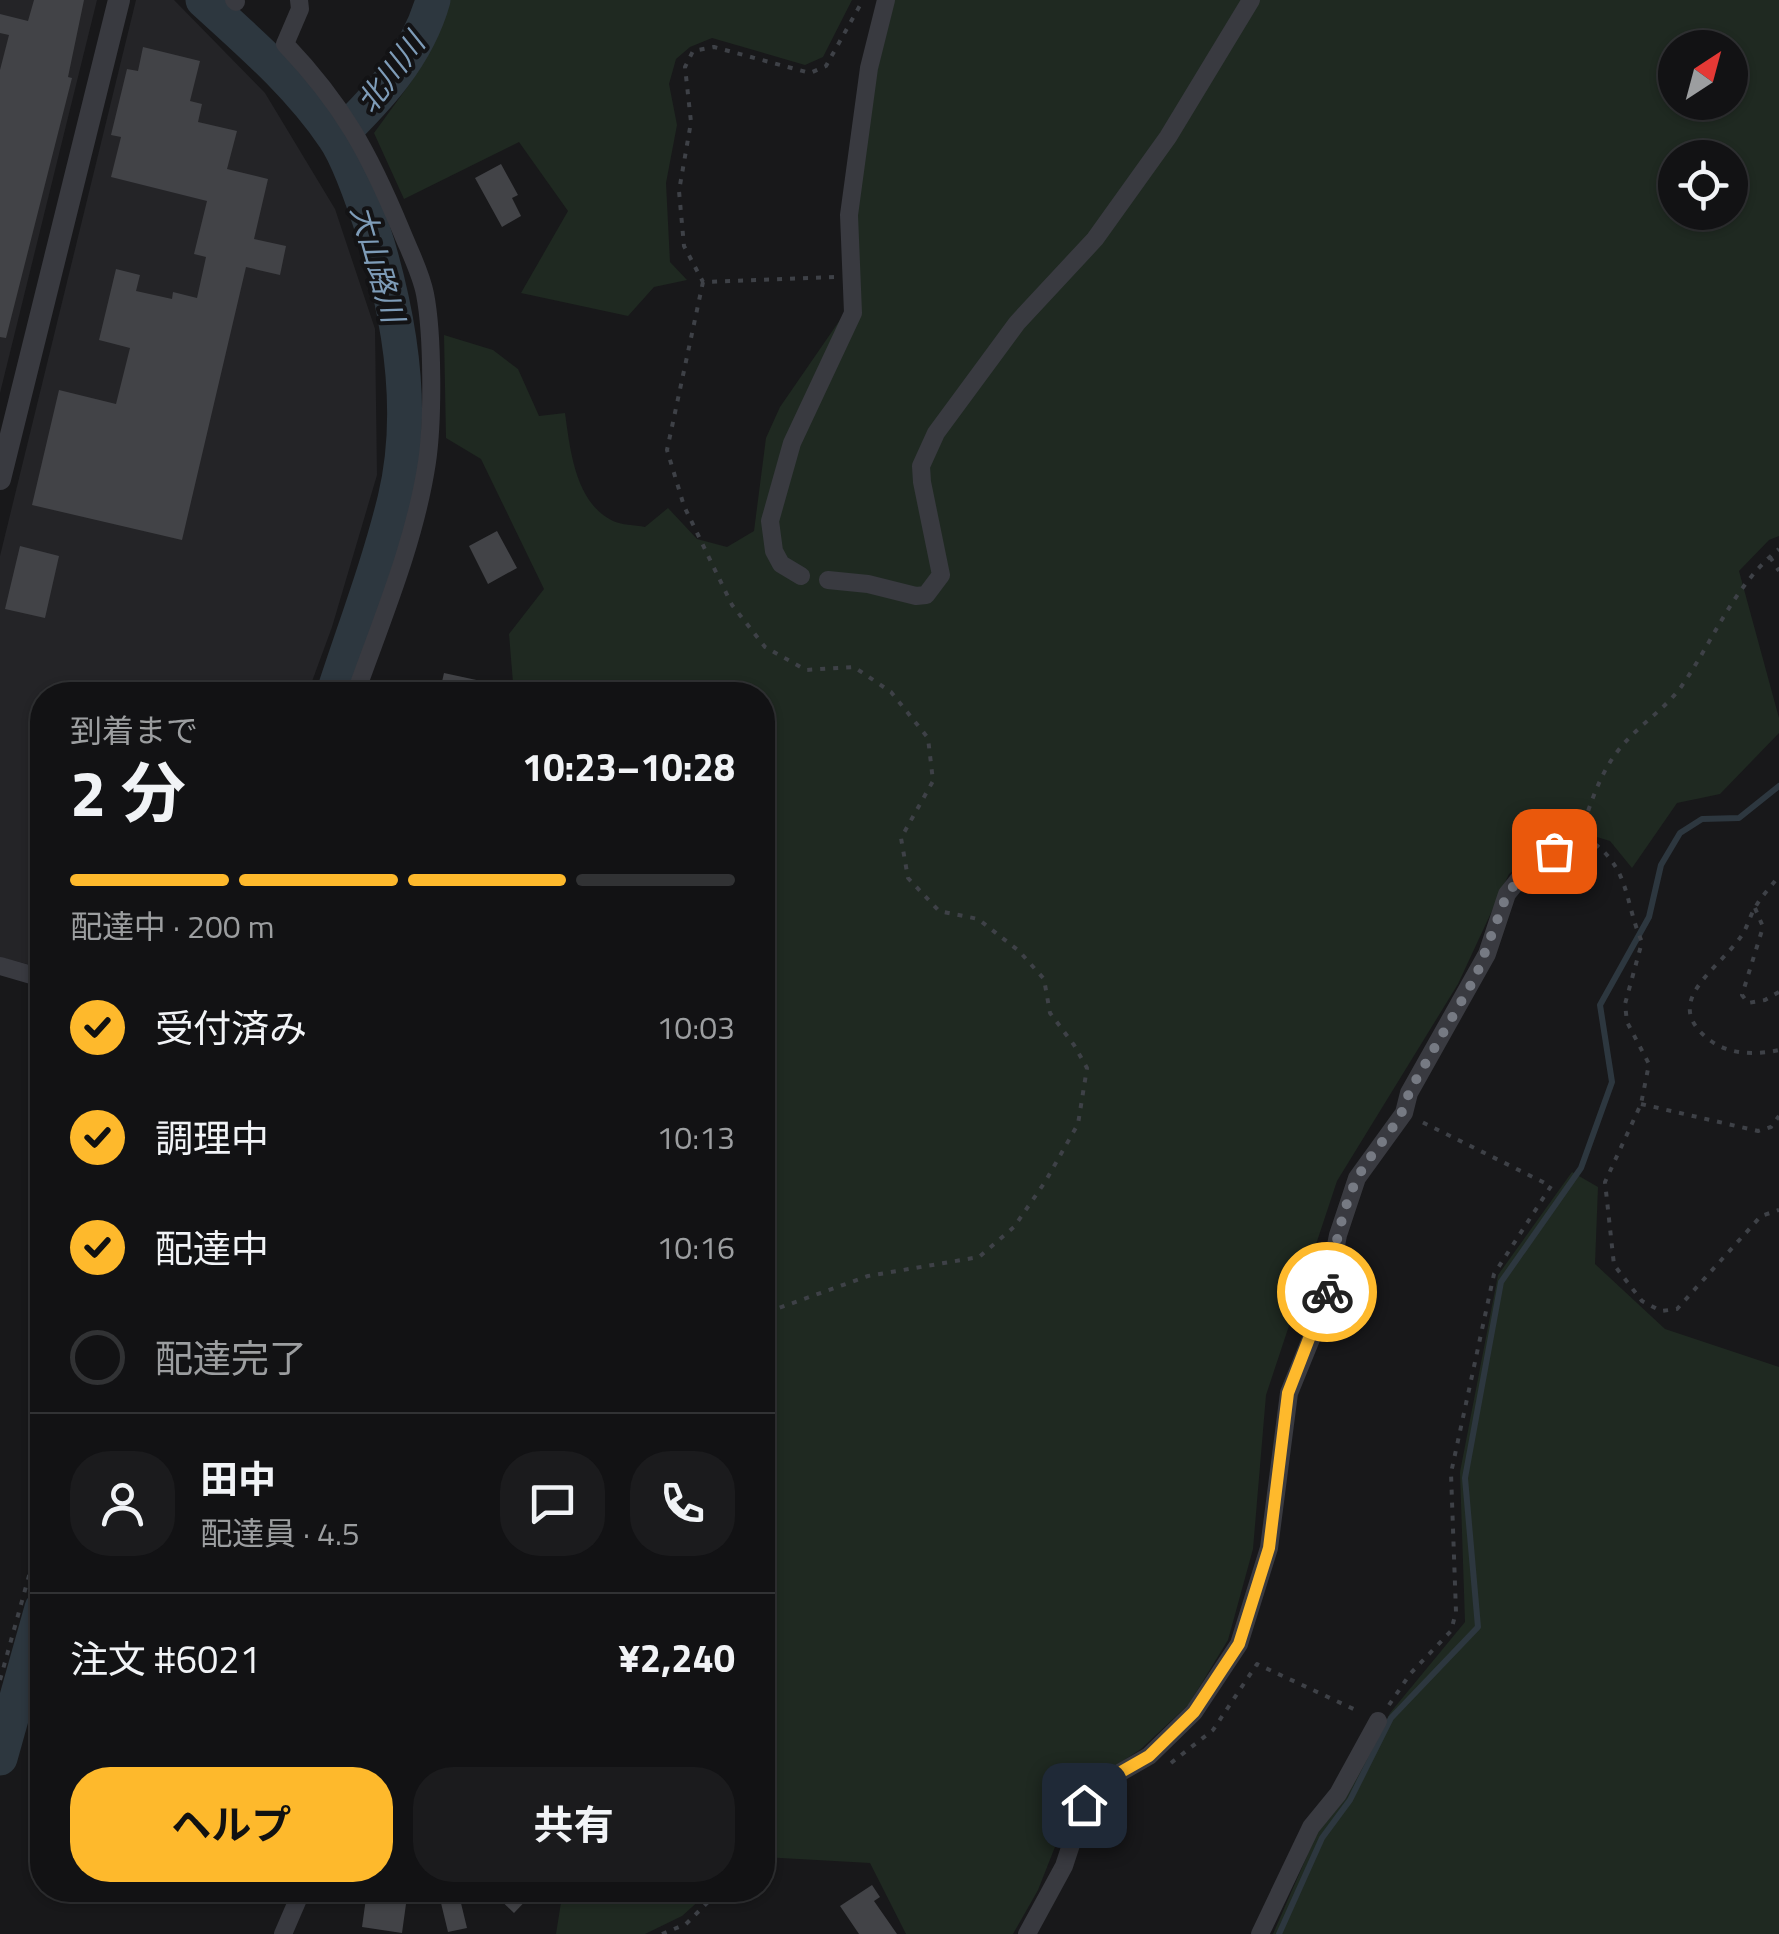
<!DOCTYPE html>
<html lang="ja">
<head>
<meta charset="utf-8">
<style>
  :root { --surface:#121214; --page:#1b1b1d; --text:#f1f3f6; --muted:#9c9ea0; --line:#313234; --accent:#feb92c }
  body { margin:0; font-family:"Titillium Web","Noto Sans JP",sans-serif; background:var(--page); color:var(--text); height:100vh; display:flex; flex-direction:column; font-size:38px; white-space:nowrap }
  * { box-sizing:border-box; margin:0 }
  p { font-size:32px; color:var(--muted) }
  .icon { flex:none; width:55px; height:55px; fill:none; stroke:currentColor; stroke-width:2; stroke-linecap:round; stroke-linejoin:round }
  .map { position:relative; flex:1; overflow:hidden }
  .side { position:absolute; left:30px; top:682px; width:745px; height:1220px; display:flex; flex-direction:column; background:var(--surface); border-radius:40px; box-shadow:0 2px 8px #0004,0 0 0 2px var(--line) }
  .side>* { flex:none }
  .needle { width:65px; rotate:36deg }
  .buttons { position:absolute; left:1658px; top:30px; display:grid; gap:20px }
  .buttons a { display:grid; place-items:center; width:90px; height:90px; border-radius:50%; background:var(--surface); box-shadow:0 2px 8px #0004,0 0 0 2px var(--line); font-size:50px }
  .pin { position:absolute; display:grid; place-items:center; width:85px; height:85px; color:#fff; margin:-42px; border-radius:20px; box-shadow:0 5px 15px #0006 }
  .courier { position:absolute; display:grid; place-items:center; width:100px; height:100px; margin:-50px; border:8px solid #feb92c; border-radius:50%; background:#fff; color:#222; box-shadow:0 2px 12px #0007 }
  .headline em { font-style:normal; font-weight:700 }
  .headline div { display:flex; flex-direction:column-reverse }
  .headline { display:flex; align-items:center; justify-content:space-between; height:170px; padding:0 40px }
  h1 { font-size:65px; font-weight:700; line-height:75px }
  .bar { display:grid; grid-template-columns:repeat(4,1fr); gap:15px 10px; align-content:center; height:120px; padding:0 40px }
  .bar i { height:12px; border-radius:8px; background:var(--line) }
  .bar .on { background:var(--accent) }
  .bar p { grid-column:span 4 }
  .line { display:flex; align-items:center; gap:25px; padding:0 40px; border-top:2px solid var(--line) }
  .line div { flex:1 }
  .round { display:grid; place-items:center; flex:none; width:105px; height:105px; border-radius:40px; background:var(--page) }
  ol { padding:0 40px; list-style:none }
  li { display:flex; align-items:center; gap:30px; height:110px }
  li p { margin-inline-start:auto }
  li .icon { padding:10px; border-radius:50%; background:var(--accent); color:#111; stroke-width:4 }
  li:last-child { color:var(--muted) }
  li i { width:55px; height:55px; border:5px solid var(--line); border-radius:50% }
  .button { display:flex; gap:20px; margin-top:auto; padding:20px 40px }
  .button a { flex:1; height:115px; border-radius:40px; background:var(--accent); color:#111; font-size:40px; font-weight:700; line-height:115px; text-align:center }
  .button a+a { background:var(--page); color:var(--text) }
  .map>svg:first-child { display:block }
  .built { fill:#242427 }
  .green { fill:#1f2921; fill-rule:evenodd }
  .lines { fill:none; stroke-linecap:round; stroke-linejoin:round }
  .stream { stroke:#2d373f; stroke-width:6 }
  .river { stroke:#2d373f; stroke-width:35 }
  .building { fill:#424347 }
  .path { stroke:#3e4147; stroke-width:4; stroke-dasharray:5 8; stroke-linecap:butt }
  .minor { stroke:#393a40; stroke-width:18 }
  .tertiary { stroke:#393a40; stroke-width:22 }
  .done { stroke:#767a83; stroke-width:10; stroke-dasharray:0 18 }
  .route { stroke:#feb92c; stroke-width:12 }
  .labels { text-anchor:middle; stroke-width:8; stroke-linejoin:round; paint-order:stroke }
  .water-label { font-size:30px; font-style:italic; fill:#7e9cb8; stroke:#131315 }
</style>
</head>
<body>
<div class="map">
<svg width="1779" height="1934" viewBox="0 0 1779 1934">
  <rect width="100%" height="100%" fill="#18181a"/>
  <path class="built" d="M 0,0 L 97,0 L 0,393 Z
    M 136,0 L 174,0 L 265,93 L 335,209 L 375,329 L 377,475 L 332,627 L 307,695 L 42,695 L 42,968 L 0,957 L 0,556 Z"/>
  <path class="green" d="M 441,0 L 852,0 L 823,57 L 805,65 L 712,38 L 690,47 L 676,59 L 669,84 L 677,125 L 666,183 L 670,262 L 687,280 L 654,287 L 628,316 L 521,293 L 568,211 L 519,142 L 404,199 L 374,133 L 411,82 Z
    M 881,0 L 1779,0 L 1779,536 L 1769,540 L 1739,571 L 1779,718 L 1779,733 L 1720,794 L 1677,803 L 1632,868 L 1610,841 L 1567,828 L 1509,874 L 1458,984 L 1337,1181 L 1266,1395 L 1253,1549 L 1228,1640 L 1189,1704 L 1141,1749 L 1077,1791 L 1038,1890 L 1013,1934 L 906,1934 L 870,1863 L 763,1857 L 762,695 L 514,695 L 509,634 L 544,589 L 481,459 L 446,438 L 444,335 L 493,350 L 518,369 L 539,416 L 565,413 C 570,448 575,503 613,521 C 621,525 635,525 645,527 L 668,508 L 697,539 L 727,547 L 754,531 L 766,438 L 780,407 L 853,301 L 853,189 ZM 1675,48 L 1730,48 L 1730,102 L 1675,102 ZM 1675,158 L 1730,158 L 1730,212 L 1675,212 Z
    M 1572,1172 L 1598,1187 L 1595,1264 L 1665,1329 L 1779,1367 L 1779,1934 L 1273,1934 L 1317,1833 L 1345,1799 L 1390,1713 L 1465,1622 L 1460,1472 L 1498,1275 Z
    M 563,1890 L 711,1890 L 682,1916 L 645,1934 L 556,1934 Z"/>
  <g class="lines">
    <path class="stream" d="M 1279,1934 L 1322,1838 L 1350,1800 L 1391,1718 L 1478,1627 L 1465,1478 L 1501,1282 L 1581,1168 L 1612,1082 L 1600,1005 L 1649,917 L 1661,865 L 1680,833 L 1702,819 L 1739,818 L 1779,786"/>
    <path class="river" d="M 203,0 C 249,42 299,85 334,137 C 351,161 368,215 377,243 C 401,324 415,416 395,499 C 379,565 354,630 333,695
      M 336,139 C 377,99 417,57 433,0
      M 0,1758 L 42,1608"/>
  </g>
  <path class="building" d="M 34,0 L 84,0 L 68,77 L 72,78 L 6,338 L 0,337 L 0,70 L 9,35 L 0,33 L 0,14 L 28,21 Z
    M 143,47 L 200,61 L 190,101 L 202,104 L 198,122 L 237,131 L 227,169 L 268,179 L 254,239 L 286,246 L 280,275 L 246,267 L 182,540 L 32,505 L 59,390 L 116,404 L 130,348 L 99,340 L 116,269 L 140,275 L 136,291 L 172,299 L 173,292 L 197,298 L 206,257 L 194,254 L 207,201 L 111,177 L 121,137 L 111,135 L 127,69 L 138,71 Z
    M 501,164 L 518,195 L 512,198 L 521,216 L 502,227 L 475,178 Z
    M 497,531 L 517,568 L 488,584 L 469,546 Z
    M 20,546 L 59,556 L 45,618 L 5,609 Z
    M 444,673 L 514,688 L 514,695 L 439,695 Z
    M 872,1885 L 880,1897 L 874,1901 L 897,1934 L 859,1934 L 840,1906 Z
    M 490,1890 L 536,1890 L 514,1913 Z
    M 366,1898 L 406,1904 L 402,1933 L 362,1927 Z
    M 460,1899 L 467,1928 L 448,1932 L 441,1903 Z"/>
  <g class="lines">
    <path class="path" d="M 834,277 L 703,282 L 684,246 L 679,191 L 691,122 L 685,67 L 693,51 L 714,47 L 810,73 L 826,66 L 863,0
      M 703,282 L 667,450 L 684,506 L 732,605 L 765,647 L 806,670 L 854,667 L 891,692 L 928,738 L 933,781 L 901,838 L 908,878 L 939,911 L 978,919 L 1019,951 L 1044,979 L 1050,1013 L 1074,1045 L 1087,1068 L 1078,1124 L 1045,1182 L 1014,1227 L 979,1257 L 868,1276 L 762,1314
      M 1770,557 L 1779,571
      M 1584,823 C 1593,796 1603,768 1621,747 C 1639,725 1664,710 1681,687 C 1714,640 1733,586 1779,549
      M 1595,844 C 1630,871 1625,904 1642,942 L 1625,1004 L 1627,1022 L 1649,1064 L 1641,1104 L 1605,1182 L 1614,1265 L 1642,1301 L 1661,1311 L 1677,1309 L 1761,1216 L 1779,1210
      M 1775,881 C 1769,889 1761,897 1756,906 C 1750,915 1748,926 1742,935 C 1718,971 1658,1002 1711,1041 C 1730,1055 1757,1055 1779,1050
      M 1755,908 L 1763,927 L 1742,995 L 1748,1003 L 1765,1000 L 1779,992
      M 1641,1104 L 1758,1131 L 1771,1127 L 1779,1116
      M 0,1680 L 42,1529
      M 1389,1705 L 1410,1674 L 1451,1631 L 1456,1612 L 1451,1473 L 1494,1274 L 1551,1186 L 1420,1121
      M 1171,1763 L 1213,1730 L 1257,1664 L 1360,1712
      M 662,1934 L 686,1924 L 720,1890"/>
    <path class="minor" d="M 234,0 L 236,2
      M 299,0 L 300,9 L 285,44 C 343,105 369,153 401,230 C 409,250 421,273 425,294 C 433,335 433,421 427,462 C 415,542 382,619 355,695
      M 801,576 L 781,564 L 774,551 L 770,521 L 792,443 L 853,313 L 849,215 L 869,68 L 886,0
      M 828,580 L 868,584 L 916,596 L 926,595 L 941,575 L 922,482 L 921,466 L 936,433 L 1017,323 L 1095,239 L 1168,137 L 1251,0
      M 0,966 L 42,978
      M 283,1934 L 302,1890
      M 1027,1934 L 1064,1866 L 1084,1805 L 1100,1784 L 1149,1756 L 1194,1712 L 1239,1644 L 1269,1548 L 1289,1393 L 1324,1307 L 1338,1235 L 1357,1178 L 1404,1113 L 1409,1093 L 1487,954 L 1507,894 L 1527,869 L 1554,851 L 1579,839
      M 1260,1934 L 1311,1827 L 1338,1794 L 1378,1721"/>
    <path class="tertiary" d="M 0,479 L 119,0"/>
  </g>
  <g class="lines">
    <path class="done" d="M 1327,1292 C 1334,1255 1340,1213 1357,1179 C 1373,1147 1401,1127 1409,1092 L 1476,976 L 1507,894 L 1528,869 L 1554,851"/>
    <path class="route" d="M 1084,1805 L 1100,1784 L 1149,1756 L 1194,1712 L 1239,1644 L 1269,1548 L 1288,1393 L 1327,1292"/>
  </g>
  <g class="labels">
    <g class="water-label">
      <text transform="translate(391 73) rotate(-53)" y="10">北川川</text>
      <text transform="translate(377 264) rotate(74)" y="10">大山路川</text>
    </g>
  </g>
</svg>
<div class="buttons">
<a><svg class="needle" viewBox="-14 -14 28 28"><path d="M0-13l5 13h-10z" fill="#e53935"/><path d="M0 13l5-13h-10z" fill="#9c9ea0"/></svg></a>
<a><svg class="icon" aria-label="locate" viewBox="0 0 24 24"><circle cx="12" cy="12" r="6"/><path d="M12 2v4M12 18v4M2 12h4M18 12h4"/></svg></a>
</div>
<div class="pin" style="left:1554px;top:851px;background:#ea580c"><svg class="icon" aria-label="bag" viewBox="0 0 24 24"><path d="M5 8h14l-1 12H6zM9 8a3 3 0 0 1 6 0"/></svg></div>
<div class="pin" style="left:1084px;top:1805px;background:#1f2937"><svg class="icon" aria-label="home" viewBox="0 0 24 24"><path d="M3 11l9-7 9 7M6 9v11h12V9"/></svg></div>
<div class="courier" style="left:1327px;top:1292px"><svg class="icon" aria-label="bike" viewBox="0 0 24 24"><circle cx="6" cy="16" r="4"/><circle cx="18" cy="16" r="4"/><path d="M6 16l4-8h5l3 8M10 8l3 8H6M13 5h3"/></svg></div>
<section class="side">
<div class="headline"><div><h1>2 分</h1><p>到着まで</p></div><em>10:23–10:28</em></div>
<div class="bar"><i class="on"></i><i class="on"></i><i class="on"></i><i></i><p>配達中 · 200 m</p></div>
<ol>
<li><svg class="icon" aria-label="check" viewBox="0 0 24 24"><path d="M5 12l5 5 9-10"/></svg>受付済み<p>10:03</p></li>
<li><svg class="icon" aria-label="check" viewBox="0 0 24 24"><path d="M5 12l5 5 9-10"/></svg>調理中<p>10:13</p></li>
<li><svg class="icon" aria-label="check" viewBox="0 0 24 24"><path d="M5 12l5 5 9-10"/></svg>配達中<p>10:16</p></li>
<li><i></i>配達完了</li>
</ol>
<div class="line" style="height:180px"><a class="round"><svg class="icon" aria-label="person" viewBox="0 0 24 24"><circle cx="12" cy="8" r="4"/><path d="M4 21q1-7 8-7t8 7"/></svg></a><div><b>田中</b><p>配達員 · 4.5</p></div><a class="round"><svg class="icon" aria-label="chat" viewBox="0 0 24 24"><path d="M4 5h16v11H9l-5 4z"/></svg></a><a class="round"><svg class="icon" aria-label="phone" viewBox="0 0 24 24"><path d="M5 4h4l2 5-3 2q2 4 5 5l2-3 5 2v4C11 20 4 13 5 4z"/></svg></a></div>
<div class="line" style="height:130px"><div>注文 #6021</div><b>¥2,240</b></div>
<div class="button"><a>ヘルプ</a><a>共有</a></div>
</section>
</div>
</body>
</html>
